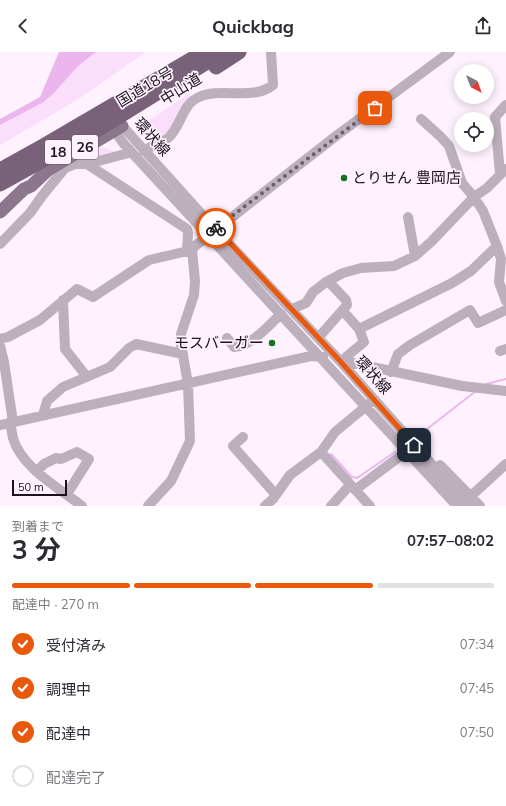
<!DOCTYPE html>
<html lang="ja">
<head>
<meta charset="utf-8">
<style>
  :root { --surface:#fff; --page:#f7f7f7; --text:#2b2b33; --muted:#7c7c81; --line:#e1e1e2; --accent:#ea580c }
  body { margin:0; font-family:Mulish,"Noto Sans JP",sans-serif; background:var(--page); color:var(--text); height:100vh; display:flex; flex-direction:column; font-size:15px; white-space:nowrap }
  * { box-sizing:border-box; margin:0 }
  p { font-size:13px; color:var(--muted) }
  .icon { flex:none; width:22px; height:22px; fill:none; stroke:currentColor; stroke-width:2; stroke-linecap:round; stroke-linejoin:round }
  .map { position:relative; height:454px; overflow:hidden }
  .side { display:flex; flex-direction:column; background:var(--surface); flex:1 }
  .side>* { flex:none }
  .needle { width:26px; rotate:139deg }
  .tools { position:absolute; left:454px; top:12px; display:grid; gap:8px }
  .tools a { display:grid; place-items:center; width:40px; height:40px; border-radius:50%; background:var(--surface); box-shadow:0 2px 10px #0003; font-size:20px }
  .scale { position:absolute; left:12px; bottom:10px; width:55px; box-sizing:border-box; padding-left:4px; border:2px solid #1c121c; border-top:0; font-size:11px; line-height:14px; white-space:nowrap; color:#1c121c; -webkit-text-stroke:3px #fef2fe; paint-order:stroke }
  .pin { position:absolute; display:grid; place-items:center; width:34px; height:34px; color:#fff; margin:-17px; border-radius:8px; box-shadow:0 2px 6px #0006 }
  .courier { position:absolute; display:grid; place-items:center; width:40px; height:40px; margin:-20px; border:3px solid #ea580c; border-radius:50%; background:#fff; color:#222; box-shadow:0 1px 5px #0007 }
  .head em { font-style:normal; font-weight:700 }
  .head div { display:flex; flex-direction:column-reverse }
  .head { display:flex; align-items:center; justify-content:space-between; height:68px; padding:0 12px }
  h1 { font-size:26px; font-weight:700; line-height:30px }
  .bar { display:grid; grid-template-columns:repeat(4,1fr); gap:6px 4px; align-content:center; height:48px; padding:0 12px }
  .bar i { height:5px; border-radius:3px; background:var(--line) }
  .bar .current { background:var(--accent) }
  .bar p { grid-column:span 4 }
  ol { padding:0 12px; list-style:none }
  li { display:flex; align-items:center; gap:12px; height:44px }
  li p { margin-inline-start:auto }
  li .icon { padding:4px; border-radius:50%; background:var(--accent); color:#fff; stroke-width:4 }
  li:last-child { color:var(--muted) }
  li i { width:22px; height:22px; border:2px solid var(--line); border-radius:50% }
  header { display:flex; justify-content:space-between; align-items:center; height:52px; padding:0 12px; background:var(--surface); font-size:18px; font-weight:700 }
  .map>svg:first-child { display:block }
  .green { fill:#fbddfc }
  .water { fill:#ebb5ee }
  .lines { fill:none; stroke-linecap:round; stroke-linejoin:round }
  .stream { stroke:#ebb5ee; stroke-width:2 }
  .minor { stroke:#bcb0bd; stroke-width:10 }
  .major { stroke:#8b768c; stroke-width:13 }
  .highway { stroke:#79617a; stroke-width:15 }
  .done { stroke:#6b606b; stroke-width:4; stroke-dasharray:0 7.2 }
  .route { stroke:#ea580c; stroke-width:5 }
  .poi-dot { fill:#14711f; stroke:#fef2fe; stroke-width:1.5 }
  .labels { text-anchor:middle; stroke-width:3.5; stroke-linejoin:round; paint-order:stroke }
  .shield { fill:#fef2fe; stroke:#605560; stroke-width:1 }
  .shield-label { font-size:14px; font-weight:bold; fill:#1c121c }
  .street-label { font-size:15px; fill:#1c121c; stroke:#fef2fe }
  .poi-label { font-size:15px; fill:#1c121c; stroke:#fef2fe; text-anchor:start }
</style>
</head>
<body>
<header><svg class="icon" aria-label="back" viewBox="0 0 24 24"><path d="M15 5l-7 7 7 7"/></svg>Quickbag<svg class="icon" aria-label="share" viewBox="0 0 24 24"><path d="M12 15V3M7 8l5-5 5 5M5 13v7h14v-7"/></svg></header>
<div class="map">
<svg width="506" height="454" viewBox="0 0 506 454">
  <rect width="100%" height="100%" fill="#fef2fe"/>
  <path class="green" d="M 96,0 L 146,0 L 77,48 L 0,93 L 0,73 L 42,51 L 53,42 L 78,14 Z
    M 189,42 L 192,45 L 171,75 L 164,82 L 147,89 L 142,79 L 146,70 Z
    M 99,96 L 106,96 L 117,101 L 74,110 Z"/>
  <path class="water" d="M 59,0 L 96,0 L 78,14 L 53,42 L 42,51 L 0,73 L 0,67 L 40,45 Z"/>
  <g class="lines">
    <path class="stream" d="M 486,332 L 506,327
      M 418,384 L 476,339
      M 331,402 L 352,425 L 357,426 L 395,400"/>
    <path class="minor" d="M 421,67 L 441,85 L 449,94 L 462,131 L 474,145 L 483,159 L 497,194 L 501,207 L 499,230 L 506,249
      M 118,69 L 215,177 L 340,309 L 469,454
      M 110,73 L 124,92 L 457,454
      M 144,99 C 151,94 161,91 168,86 C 181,75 182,52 199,45 C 221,35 253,49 273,33 L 271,0
      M 87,112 L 187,177 L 188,181 L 187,198
      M 500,122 L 495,65 L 506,53
      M 408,165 L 415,204
      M 0,192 L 30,161 L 42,144 L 65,116 L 75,112 L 87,112 L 125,102 L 130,98
      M 63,248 L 65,297 L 87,325
      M 292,257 L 306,251 L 313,240 L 326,230 L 343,221 L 361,216 L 394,214 L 415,204 L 431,190 L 474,145 L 487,136 L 506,117
      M 343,259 L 359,277 L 364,290 L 346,305 L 348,311
      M 359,277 L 452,231 L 471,219 L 497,194
      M 227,286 L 234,295 C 253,293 268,274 281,262
      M 318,286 L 347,253 L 346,248 L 328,229
      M 0,287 L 8,285 L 40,268 L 77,237 L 93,245 L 149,208 L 192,198
      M 0,294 L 4,310 L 13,370
      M 500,299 L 506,297
      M 339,308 L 462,334 L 506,339
      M 391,320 L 398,302 L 410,293 L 470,258 L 478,271 L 506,258
      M 43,363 L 47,349 L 63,335 L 110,315 L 129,296 L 136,292 L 183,302
      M 10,370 C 11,375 12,381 13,386 C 21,415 59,436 82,454
      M 0,373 L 311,304 L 323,305
      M 243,385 L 233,394 L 276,443
      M 321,400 L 370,454
      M 440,413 L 480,454
      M 37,419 L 44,412 L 56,406 L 61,407 L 77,400 L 89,407 L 67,442
      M 355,438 L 411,396
      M 471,444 L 506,412
      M 148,454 L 171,429 L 190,389 L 188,332 L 181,292 L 181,282 L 194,243 L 195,229 L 192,198 L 195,194 L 336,84 L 450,0
      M 265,454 L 273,447 L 290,423 L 321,400 L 335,380 L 370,351
      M 331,454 L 350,433"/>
    <path class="major" d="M 0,160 L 24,137 L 31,134 L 48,118 L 122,74"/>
    <path class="highway" d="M 216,15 L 239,0
      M 0,118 L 45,93 L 204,0
      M 0,132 L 92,81 L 223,0"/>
  </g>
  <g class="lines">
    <path class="done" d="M 216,176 L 375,56"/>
    <path class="route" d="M 216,176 L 340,309 L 414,393"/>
  </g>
  <g class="poi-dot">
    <circle cx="344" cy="126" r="4"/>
    <circle cx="272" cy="291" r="4"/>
  </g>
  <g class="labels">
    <g class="shield">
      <rect x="72" y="83" width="26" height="24" rx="3"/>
      <rect x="45" y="88" width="26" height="24" rx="3"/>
    </g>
    <g class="shield-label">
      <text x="85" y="100">26</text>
      <text x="58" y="105">18</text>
    </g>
    <g class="street-label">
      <text transform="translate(145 35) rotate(-31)" y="5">国道18号</text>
      <text transform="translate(181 37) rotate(-32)" y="5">中山道</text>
      <text transform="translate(152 85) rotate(48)" y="5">環状線</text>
      <text transform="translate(373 323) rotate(48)" y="5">環状線</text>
    </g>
    <g class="poi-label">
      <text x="352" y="131">とりせん 豊岡店</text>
      <text x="264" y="296" text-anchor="end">モスバーガー</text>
    </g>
  </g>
</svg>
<div class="tools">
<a><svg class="needle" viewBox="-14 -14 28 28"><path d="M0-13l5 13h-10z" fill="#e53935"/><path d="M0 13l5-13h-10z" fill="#7c7c81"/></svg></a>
<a><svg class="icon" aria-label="locate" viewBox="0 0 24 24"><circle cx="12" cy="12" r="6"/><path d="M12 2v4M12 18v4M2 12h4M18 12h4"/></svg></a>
</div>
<div class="scale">50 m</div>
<div class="pin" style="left:375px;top:56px;background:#ea580c"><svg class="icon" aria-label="bag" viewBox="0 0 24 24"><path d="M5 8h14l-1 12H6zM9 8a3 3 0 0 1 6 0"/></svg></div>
<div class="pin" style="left:414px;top:393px;background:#1f2937"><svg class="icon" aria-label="home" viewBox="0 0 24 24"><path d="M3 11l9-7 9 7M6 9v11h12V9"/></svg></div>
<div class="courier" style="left:216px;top:176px"><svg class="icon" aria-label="bike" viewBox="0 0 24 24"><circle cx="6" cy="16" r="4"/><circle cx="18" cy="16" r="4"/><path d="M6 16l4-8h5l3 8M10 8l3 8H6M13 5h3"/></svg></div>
</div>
<section class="side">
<div class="head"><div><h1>3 分</h1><p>到着まで</p></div><em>07:57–08:02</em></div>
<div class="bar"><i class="current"></i><i class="current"></i><i class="current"></i><i></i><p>配達中 · 270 m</p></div>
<ol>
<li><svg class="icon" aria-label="check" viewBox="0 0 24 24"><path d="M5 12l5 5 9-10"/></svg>受付済み<p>07:34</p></li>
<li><svg class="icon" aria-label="check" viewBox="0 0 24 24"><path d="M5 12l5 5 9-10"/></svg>調理中<p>07:45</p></li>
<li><svg class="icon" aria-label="check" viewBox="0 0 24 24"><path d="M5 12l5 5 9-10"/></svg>配達中<p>07:50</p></li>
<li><i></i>配達完了</li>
</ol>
</section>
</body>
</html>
